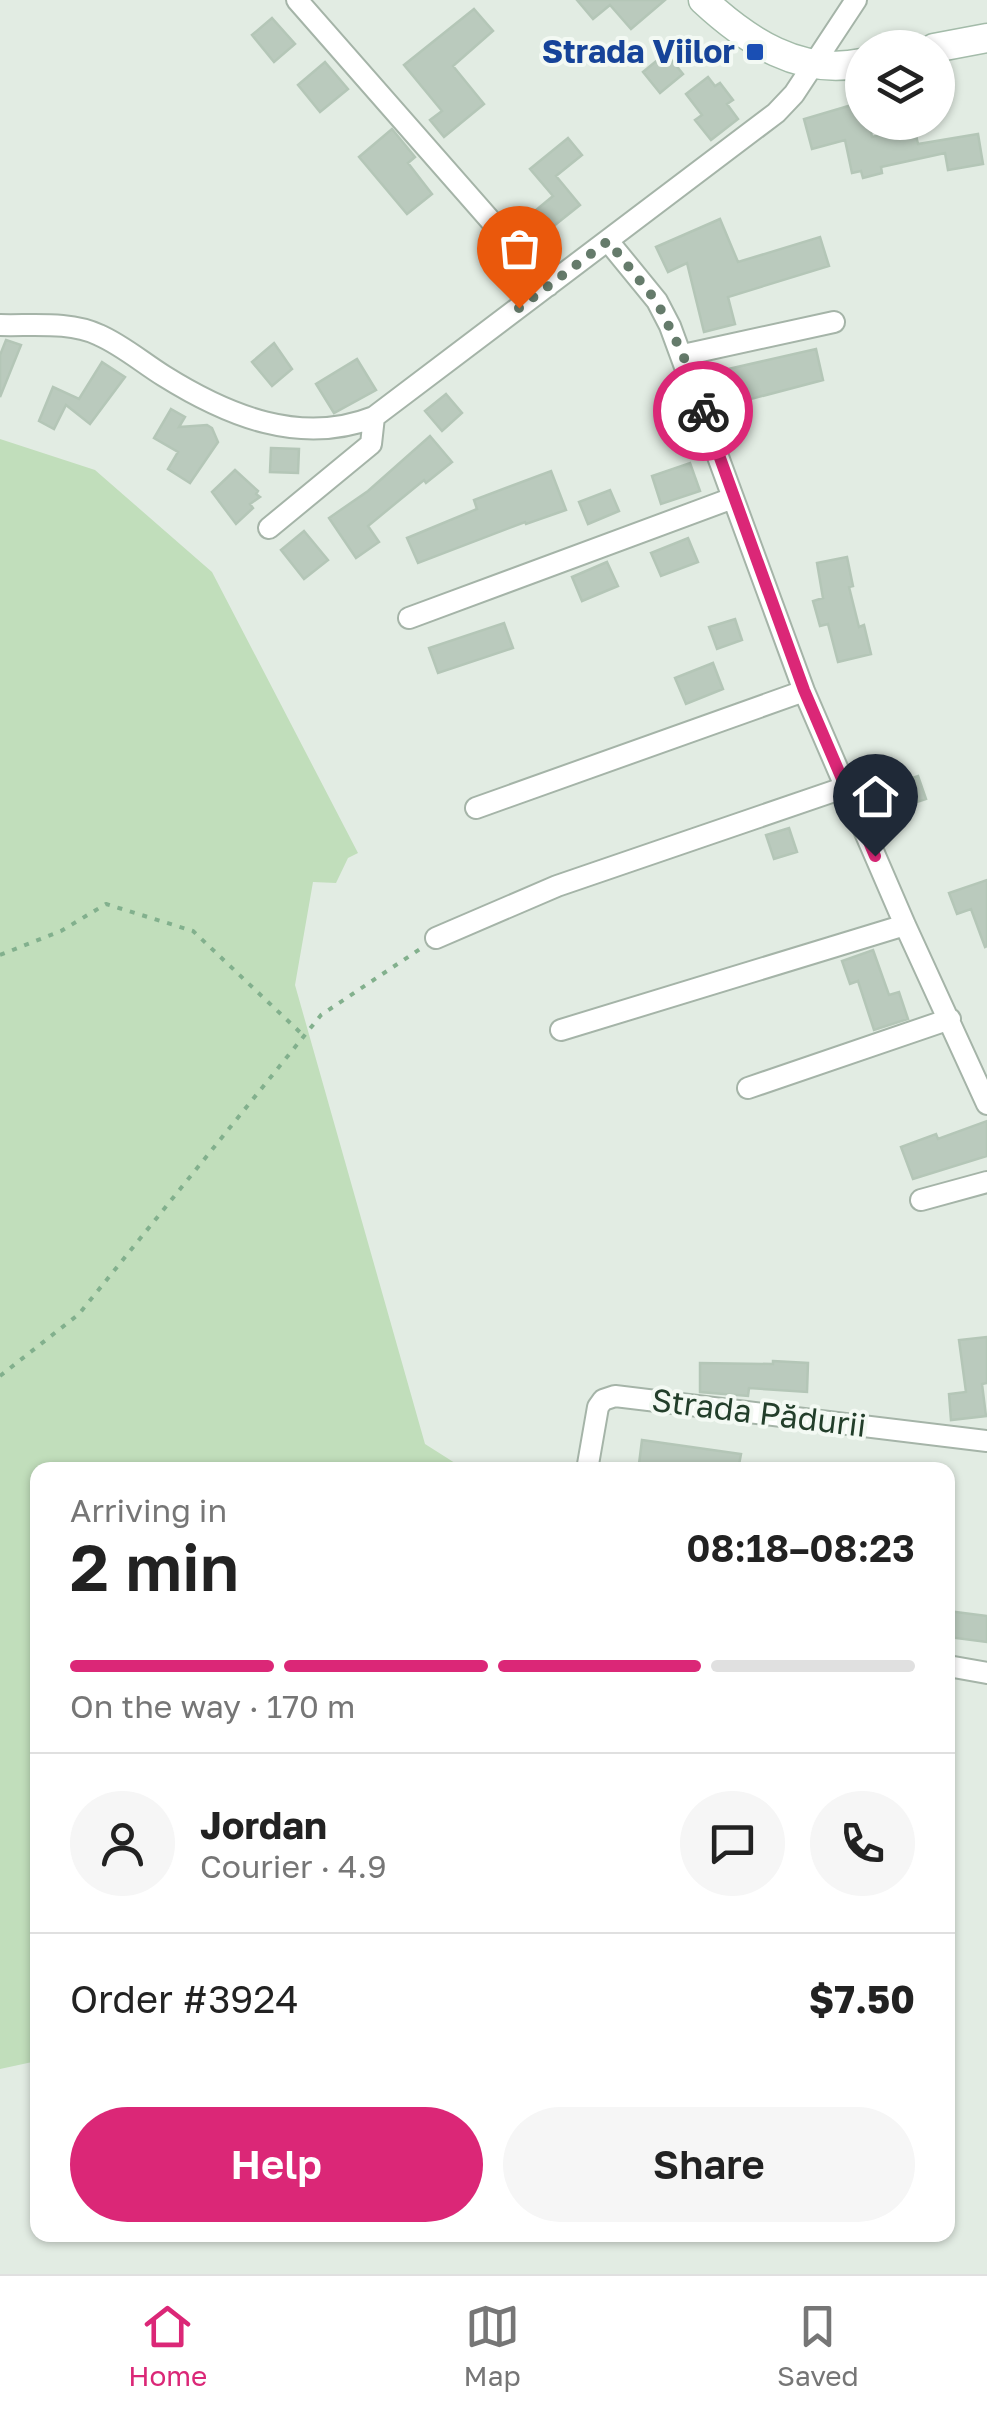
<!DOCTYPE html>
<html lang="en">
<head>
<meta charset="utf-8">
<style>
  :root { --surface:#fff; --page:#f6f6f6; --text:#222; --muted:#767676; --line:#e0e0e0; --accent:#db2777 }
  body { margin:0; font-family:"Golos Text",sans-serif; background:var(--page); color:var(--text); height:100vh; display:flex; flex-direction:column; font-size:38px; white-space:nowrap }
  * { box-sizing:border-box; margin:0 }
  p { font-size:32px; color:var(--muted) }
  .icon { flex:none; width:55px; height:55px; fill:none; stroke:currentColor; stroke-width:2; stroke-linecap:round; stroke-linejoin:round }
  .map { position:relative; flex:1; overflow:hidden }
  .side { position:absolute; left:30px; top:1462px; width:925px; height:780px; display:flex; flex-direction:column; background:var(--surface); border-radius:20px; box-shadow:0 2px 8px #0004 }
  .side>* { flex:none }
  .fabs { position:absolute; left:845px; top:30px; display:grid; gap:20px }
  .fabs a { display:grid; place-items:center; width:110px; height:110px; border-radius:50%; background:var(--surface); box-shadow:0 2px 8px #0004; font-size:50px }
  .pin { position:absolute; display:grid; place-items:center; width:85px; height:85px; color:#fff; margin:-102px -42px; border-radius:50% 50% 50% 0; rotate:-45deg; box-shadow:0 0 10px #0007 }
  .pin .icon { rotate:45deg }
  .courier { position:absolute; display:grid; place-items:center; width:100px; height:100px; margin:-50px; border:8px solid #db2777; border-radius:50%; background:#fff; color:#222; box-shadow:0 2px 12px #0007 }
  .summary em { font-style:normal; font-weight:600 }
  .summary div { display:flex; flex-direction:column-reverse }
  .summary { display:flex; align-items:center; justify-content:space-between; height:170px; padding:0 40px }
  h1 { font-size:65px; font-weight:600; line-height:75px }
  .bar { display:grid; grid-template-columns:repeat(4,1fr); gap:15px 10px; align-content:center; height:120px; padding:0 40px }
  .bar i { height:12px; border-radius:8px; background:var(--line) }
  .bar .active { background:var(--accent) }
  .bar p { grid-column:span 4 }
  .line { display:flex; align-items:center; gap:25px; padding:0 40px; border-top:2px solid var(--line) }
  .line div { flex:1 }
  .round { display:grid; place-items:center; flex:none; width:105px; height:105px; border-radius:52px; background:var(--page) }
  .primary-button { display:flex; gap:20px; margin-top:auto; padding:20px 40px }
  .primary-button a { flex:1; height:115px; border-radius:60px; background:var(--accent); color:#fff; font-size:40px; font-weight:600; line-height:115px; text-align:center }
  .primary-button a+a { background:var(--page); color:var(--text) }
  .tabs { display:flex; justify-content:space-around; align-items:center; height:140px; border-top:2px solid var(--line); background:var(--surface); font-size:28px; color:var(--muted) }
  .tabs a { display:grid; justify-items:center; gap:5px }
  .tabs .active { color:var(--accent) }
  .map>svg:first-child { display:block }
  .green { fill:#c1debb }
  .building { fill:#bacabd; stroke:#b4c6b7; stroke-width:2.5 }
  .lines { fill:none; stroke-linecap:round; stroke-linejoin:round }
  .street-casing { stroke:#a5b4a8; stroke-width:24 }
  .secondary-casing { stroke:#a3bba9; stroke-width:31 }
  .path { stroke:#82b08d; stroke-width:4; stroke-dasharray:5 8; stroke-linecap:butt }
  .street { stroke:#fff; stroke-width:20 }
  .secondary { stroke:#fff; stroke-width:28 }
  .done { stroke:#657b6b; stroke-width:10; stroke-dasharray:0 18 }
  .route { stroke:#db2777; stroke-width:12 }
  .transit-dot { fill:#1a4fb4; stroke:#f3f9f3; stroke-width:4 }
  .labels { text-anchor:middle; stroke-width:8; stroke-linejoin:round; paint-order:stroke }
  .transit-label { font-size:32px; font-weight:bold; fill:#164399; stroke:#f3f9f3; text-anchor:end }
  .street-label { font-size:32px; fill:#223e2a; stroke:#f3f9f3 }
</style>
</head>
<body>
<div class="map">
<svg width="987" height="2274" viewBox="0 0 987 2274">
  <rect width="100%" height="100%" fill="#e2ece3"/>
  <path class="green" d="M 0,439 L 95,470 L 212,572 L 358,853 L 348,858 L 336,883 L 313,882 L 295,985 L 425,1444 L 466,1470 L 38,1470 L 37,2061 L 0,2069 Z"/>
  <path class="building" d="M 577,0 L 665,0 L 631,29 L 610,5 L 593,19 Z
    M 474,9 L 493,31 L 453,66 L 484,104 L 444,137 L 430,120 L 442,111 L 404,65 Z
    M 272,18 L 295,44 L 274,62 L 252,35 Z
    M 666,53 L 683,74 L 660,93 L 643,72 Z
    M 325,62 L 348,89 L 320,112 L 298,85 Z
    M 708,77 L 715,86 L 720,83 L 733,100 L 727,104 L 738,119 L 711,140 L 695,120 L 702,115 L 686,94 Z
    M 862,102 L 862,122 L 869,122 L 872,137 L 914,127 L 918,144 L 978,134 L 983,164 L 948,170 L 945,153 L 881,167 L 882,173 L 863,178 L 861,171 L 852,173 L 845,140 L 812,149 L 804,119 Z
    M 392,129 L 415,157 L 408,163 L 432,194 L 407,214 L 359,157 Z
    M 568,138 L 582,155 L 556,176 L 580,205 L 550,229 L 535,211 L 553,196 L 530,169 Z
    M 720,219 L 738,262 L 820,237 L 829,266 L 728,297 L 735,324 L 704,332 L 687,263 L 668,272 L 656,247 Z
    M 6,340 L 21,345 L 0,397 L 0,355 Z
    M 274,343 L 292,369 L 272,386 L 252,362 Z
    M 816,349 L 823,380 L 732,404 L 724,370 Z
    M 357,359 L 376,390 L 334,413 L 316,384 Z
    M 102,362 L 125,377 L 90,424 L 66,405 L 54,429 L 39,421 L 53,387 L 79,399 Z
    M 446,394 L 462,413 L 442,431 L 425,411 Z
    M 171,409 L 185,417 L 179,427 L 207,425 L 212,428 L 218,442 L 190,483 L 168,469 L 178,452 L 154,438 Z
    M 430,436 L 452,462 L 426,483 L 424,480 L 368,526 L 379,542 L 356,558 L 329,518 L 368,491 Z
    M 271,448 L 299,449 L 298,473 L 270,472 Z
    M 690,463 L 700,491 L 661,504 L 652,476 Z
    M 235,470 L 258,491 L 256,494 L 260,497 L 250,504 L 253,508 L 236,524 L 212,492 Z
    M 551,471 L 566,510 L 526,524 L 525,522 L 418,563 L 407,538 L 477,509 L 474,500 Z
    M 610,490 L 619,511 L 588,524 L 579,502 Z
    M 304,531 L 328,560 L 304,579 L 281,550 Z
    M 688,538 L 698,562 L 661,576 L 651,553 Z
    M 847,557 L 853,586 L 849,587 L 859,627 L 864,625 L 871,654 L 838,662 L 828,624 L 820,626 L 813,601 L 823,598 L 817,563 Z
    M 607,562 L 618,586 L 582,601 L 572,577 Z
    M 735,619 L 742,640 L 717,649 L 709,627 Z
    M 504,623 L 513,648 L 438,673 L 429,648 Z
    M 713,663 L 723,689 L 686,704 L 675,678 Z
    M 918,776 L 926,799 L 902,807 L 894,784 Z
    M 789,828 L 797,852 L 774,859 L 766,835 Z
    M 987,880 L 987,946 L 985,947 L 971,909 L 957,914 L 949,893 Z
    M 873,950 L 889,995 L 899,992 L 908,1019 L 874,1030 L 858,981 L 850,984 L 842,961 Z
    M 987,1121 L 987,1156 L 913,1179 L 901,1147 L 936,1134 L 938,1139 Z
    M 987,1337 L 987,1383 L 982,1384 L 986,1416 L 951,1420 L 949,1394 L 966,1392 L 959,1340 Z
    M 773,1361 L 808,1363 L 807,1392 L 749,1388 L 748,1396 L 700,1392 L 700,1363 L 773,1364 Z
    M 642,1440 L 741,1454 L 738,1470 L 687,1470 L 639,1464 Z
    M 948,1611 L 987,1616 L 987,1642 L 948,1637 Z"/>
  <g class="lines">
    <g class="street-casing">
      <path id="street" d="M 297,0 L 548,286
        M 608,241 L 657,301 L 670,326 L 804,691 L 905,925 L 987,1104
        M 0,325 C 31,326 70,321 99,335 C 122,345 143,363 164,376 C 228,416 301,446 374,417 L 776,113 L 794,94 L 856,0
        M 683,355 L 834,322
        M 269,528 L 371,444 L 374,417
        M 409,618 L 733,498
        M 476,808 L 804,691
        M 436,938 L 557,886 L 846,787
        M 561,1030 L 905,925
        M 748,1088 L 950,1019
        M 921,1200 L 987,1182
        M 587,1470 L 598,1407 L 603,1400 L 615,1396 L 987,1441
        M 948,1666 L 987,1673"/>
    </g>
    <g class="secondary-casing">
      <path id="secondary" d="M 703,0 C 747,41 800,76 862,63
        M 934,48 L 987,38"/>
    </g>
    <path class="path" d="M 0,955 L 61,931 L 106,904 L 193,931 L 304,1036
      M 0,1376 L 79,1314 L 321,1015 L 420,949"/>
    <use href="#street" class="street"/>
    <use href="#secondary" class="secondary"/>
  </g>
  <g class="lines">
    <path class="done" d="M 519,308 L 608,241 L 657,302 L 683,355 L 703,411"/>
    <path class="route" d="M 703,411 L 804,690 L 875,856"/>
  </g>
  <rect class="transit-dot" x="745" y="42" width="20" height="20" rx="5"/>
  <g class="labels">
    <g class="transit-label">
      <text x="735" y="63">Strada Viilor</text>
    </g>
    <g class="street-label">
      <text transform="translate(759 1413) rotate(7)" y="11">Strada Pădurii</text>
    </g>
  </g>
</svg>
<div class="fabs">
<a><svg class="icon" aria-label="layers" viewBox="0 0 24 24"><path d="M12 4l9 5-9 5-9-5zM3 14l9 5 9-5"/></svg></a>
</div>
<div class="pin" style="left:519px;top:308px;background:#ea580c"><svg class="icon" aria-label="bag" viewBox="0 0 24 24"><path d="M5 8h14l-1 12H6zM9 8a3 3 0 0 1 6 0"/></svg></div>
<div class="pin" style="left:875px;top:856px;background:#1f2937"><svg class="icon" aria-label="home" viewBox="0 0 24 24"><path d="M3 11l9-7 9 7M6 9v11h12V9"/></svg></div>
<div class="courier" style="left:703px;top:411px"><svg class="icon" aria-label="bike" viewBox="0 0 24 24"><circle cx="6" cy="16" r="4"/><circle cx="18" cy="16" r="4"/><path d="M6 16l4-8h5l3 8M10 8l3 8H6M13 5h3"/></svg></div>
<section class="side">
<div class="summary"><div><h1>2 min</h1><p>Arriving in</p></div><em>08:18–08:23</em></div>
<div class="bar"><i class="active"></i><i class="active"></i><i class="active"></i><i></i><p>On the way · 170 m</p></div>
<div class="line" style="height:180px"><a class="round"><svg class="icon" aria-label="person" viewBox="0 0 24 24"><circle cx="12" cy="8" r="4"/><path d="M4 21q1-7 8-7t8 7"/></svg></a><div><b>Jordan</b><p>Courier · 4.9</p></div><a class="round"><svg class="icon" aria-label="chat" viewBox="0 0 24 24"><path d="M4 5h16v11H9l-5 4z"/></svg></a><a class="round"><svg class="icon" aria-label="phone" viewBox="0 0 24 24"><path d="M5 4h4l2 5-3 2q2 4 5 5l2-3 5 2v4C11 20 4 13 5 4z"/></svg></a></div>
<div class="line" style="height:130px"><div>Order #3924</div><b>$7.50</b></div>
<div class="primary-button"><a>Help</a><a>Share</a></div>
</section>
</div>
<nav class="tabs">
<a class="active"><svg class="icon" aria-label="home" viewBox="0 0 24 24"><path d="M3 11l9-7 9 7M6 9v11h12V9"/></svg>Home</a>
<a><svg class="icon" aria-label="map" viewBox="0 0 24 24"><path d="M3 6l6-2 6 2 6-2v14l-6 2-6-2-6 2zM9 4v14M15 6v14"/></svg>Map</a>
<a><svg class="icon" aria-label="saved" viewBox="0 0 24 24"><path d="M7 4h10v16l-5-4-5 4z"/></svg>Saved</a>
</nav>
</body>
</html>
